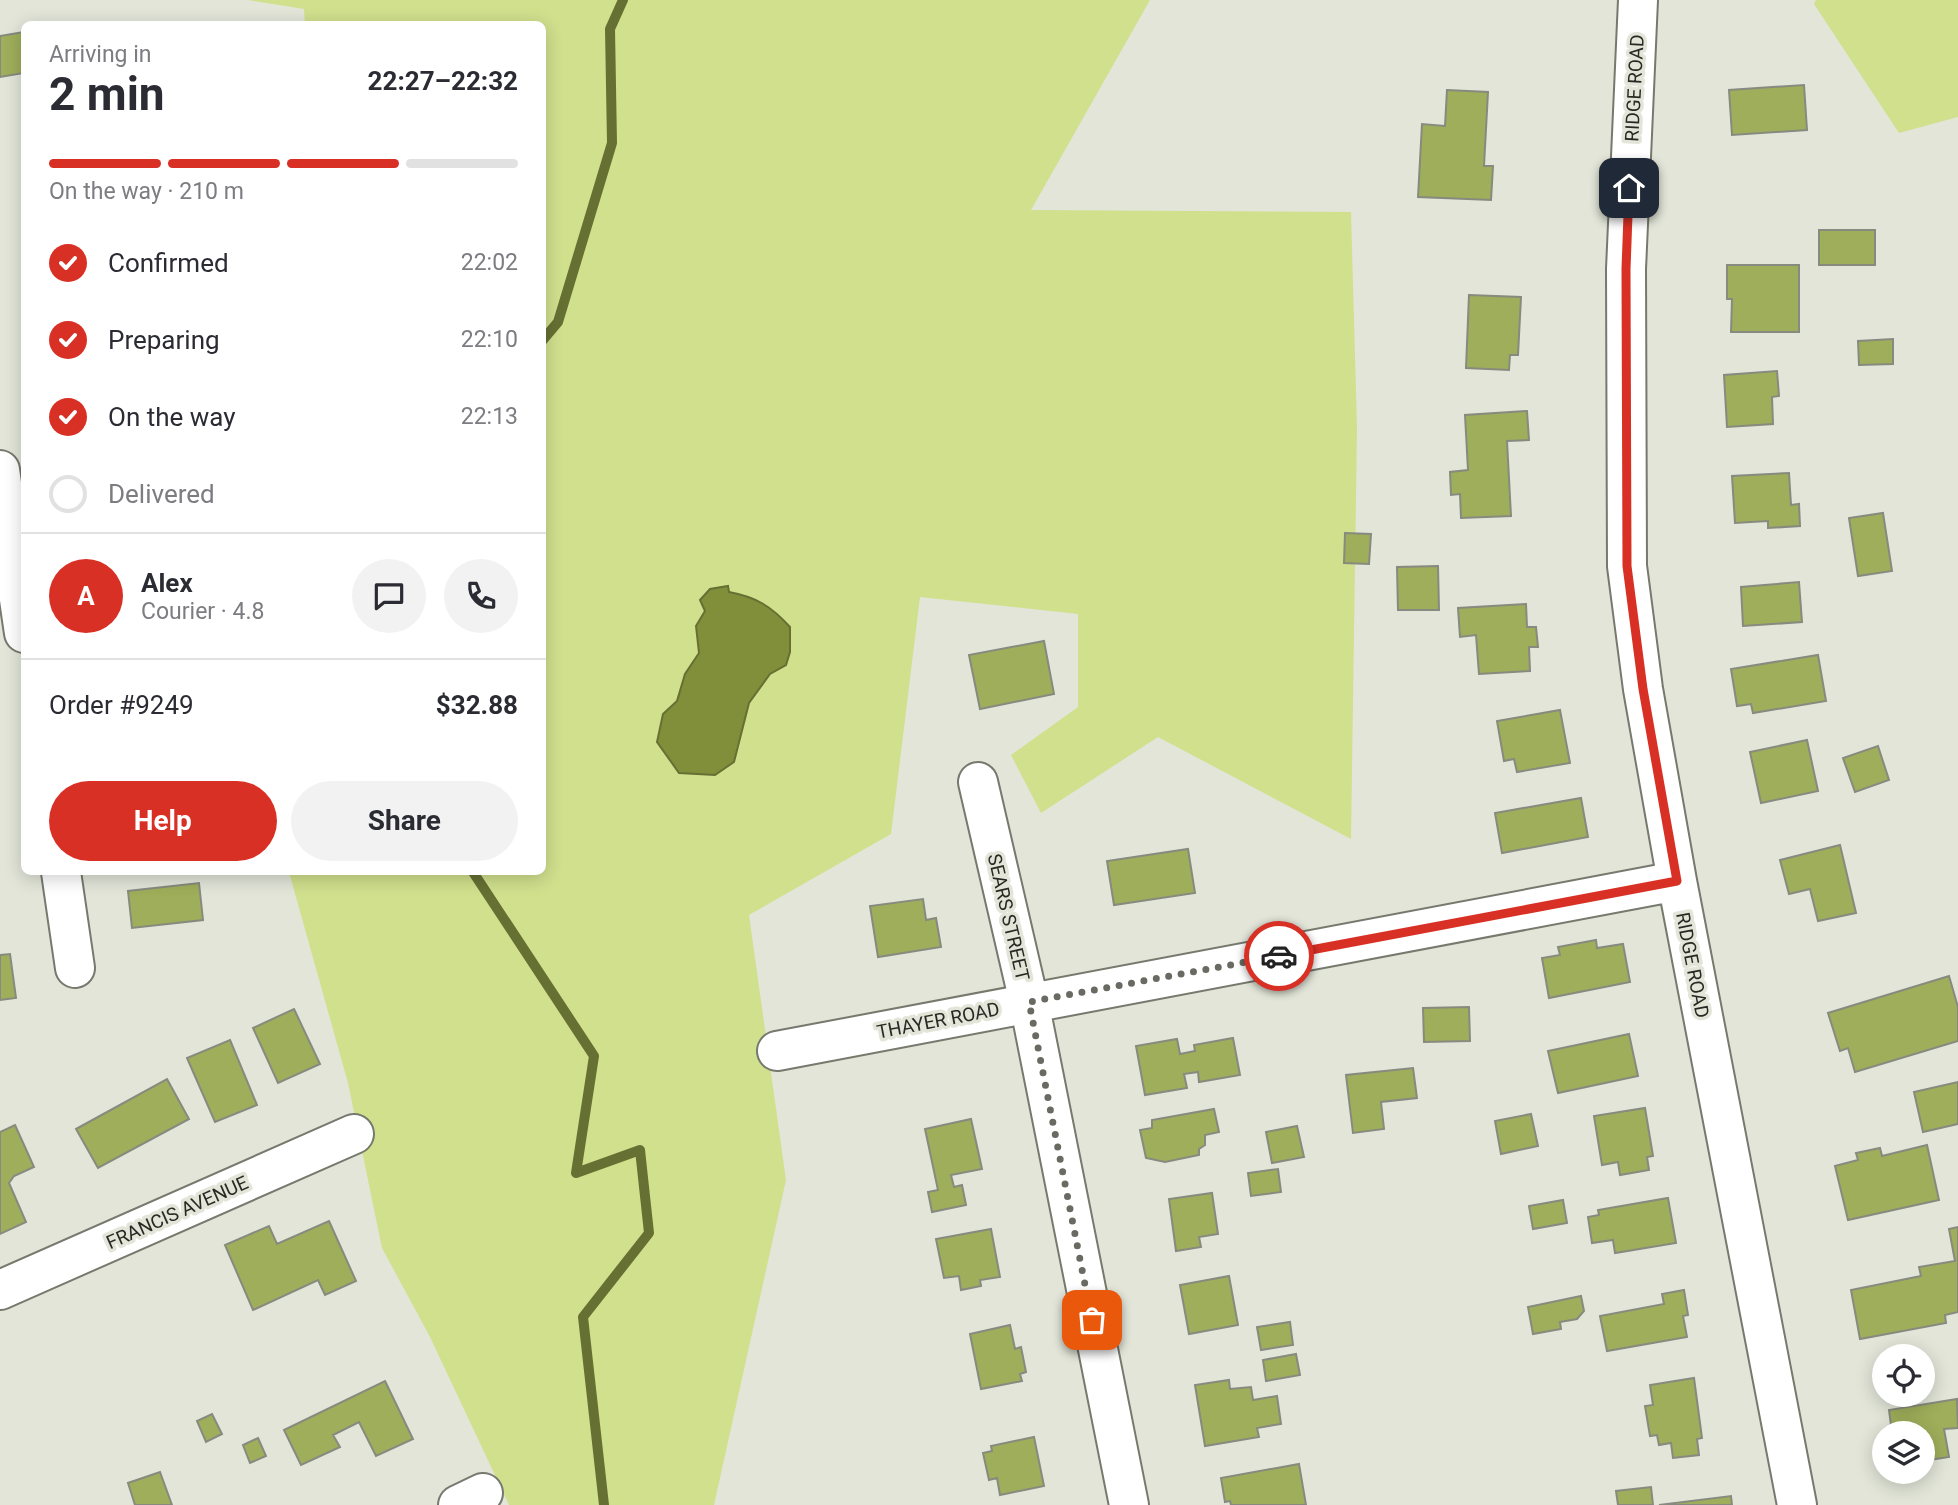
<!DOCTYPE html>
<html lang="en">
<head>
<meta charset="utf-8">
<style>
  :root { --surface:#fff; --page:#f2f2f3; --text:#2b2b33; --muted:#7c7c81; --line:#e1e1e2; --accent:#d93025 }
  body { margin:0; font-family:Roboto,sans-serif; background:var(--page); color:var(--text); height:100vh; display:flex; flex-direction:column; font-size:26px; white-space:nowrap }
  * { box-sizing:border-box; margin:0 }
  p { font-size:23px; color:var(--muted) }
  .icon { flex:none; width:38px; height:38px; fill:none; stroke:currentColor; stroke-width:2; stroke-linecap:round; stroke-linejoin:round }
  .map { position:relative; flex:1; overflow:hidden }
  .side { position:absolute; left:21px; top:21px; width:525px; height:854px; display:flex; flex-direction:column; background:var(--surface); border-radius:10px; box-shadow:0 4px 18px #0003 }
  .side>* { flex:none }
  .buttons { position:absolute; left:1872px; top:1344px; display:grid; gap:14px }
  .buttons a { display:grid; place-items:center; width:63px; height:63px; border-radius:50%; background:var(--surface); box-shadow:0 4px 18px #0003; font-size:35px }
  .pin { position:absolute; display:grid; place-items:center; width:60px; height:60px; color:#fff; margin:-30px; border-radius:14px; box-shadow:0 4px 10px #0006 }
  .courier { position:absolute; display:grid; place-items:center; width:70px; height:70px; margin:-35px; border:5px solid #d93025; border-radius:50%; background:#fff; color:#222; box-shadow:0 2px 9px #0007 }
  .summary em { font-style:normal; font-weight:700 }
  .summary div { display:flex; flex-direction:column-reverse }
  .summary { display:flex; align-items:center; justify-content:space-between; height:119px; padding:0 28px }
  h1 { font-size:46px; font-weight:700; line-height:52px }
  .bar { display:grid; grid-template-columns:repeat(4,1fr); gap:10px 7px; align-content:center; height:84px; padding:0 28px }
  .bar i { height:9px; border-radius:5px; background:var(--line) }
  .bar .selected { background:var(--accent) }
  .bar p { grid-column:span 4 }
  .line { display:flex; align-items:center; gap:18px; padding:0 28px; border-top:2px solid var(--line) }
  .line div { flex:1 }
  .round { display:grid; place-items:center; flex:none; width:74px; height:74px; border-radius:37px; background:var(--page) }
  ol { padding:0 28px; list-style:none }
  li { display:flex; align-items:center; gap:21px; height:77px }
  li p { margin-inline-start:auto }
  li .icon { padding:7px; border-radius:50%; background:var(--accent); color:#fff; stroke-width:4 }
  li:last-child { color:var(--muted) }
  li i { width:38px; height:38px; border:4px solid var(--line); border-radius:50% }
  .cta { display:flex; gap:14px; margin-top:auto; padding:14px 28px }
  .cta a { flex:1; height:80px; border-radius:42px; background:var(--accent); color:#fff; font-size:28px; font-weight:700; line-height:80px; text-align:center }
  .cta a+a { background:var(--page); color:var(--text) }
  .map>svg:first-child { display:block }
  .green { fill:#d0e08d }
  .water { fill:#818e3a; stroke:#667033; stroke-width:2 }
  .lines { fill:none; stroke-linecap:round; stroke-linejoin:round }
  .stream { stroke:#667033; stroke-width:10 }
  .building { fill:#9fae5a; stroke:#878a7e; stroke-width:2 }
  .minor-casing { stroke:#76796d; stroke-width:42 }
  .minor { stroke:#fff; stroke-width:38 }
  .done { stroke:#696b63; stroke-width:7; stroke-dasharray:0 12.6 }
  .route { stroke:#d93025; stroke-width:9 }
  .labels { text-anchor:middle; stroke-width:7; stroke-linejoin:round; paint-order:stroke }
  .street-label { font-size:19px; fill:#282924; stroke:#e2e5d8 }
</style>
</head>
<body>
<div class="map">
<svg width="1958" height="1505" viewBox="0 0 1958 1505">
  <rect width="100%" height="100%" fill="#e2e5d8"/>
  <path class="green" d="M 248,0 L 1150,0 L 1031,210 L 1351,212 L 1357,428 L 1351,839 L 1158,737 L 1041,813 L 1011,755 L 1078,707 L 1078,614 L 920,597 L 891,834 L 749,915 L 786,1180 L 714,1505 L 509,1505 L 430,1337 L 382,1248 L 348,1083 L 289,872 L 542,872 L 542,24 L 305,24 L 304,9 Z
    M 1816,0 L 1958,0 L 1958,117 L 1899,133 L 1814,4 Z"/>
  <path class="water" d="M 728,586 L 729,592 C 756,597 771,606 790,627 L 790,652 L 786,665 L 770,674 L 749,703 L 734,762 L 715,775 L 679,773 L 657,742 L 663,714 L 677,701 L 685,674 L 699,653 L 696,626 L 705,611 L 700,600 L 710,589 Z"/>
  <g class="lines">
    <path class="stream" d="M 542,341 L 558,322 L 612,143 L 610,29 L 623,0
      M 473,872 L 594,1056 L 576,1173 L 640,1150 L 649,1233 L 583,1317 L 604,1505"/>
  </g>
  <path class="building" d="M 24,32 L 24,73 L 0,77 L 0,36 Z
    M 1804,85 L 1807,130 L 1732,135 L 1729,90 Z
    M 1447,90 L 1488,92 L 1484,166 L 1493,166 L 1491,200 L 1418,197 L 1422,124 L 1445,126 Z
    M 1819,230 L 1875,230 L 1875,265 L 1819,265 Z
    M 1727,265 L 1799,265 L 1799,332 L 1731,332 L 1732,299 L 1727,299 Z
    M 1469,295 L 1521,297 L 1518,355 L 1510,355 L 1509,370 L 1466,368 Z
    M 1893,339 L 1893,364 L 1859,365 L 1858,341 Z
    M 1777,371 L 1779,396 L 1772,397 L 1773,424 L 1727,427 L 1724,375 Z
    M 1527,411 L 1529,440 L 1507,441 L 1511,516 L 1461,518 L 1460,494 L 1451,495 L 1450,472 L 1468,470 L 1465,415 Z
    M 1789,473 L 1791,505 L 1799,504 L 1800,526 L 1768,528 L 1768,521 L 1735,523 L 1732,476 Z
    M 1883,513 L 1892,571 L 1858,576 L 1849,518 Z
    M 1345,533 L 1371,534 L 1369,564 L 1344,563 Z
    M 1438,566 L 1439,610 L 1398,610 L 1397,567 Z
    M 1799,582 L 1802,622 L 1743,626 L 1741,587 Z
    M 1526,604 L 1527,627 L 1536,627 L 1538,647 L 1529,647 L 1530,671 L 1479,674 L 1476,635 L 1460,637 L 1458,608 Z
    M 1044,641 L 1054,694 L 980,709 L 969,655 Z
    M 1818,655 L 1826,701 L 1753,713 L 1751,704 L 1737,706 L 1731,669 Z
    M 1560,710 L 1570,763 L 1517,772 L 1514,759 L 1504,761 L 1497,721 Z
    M 1807,740 L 1818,791 L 1761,803 L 1750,752 Z
    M 1878,746 L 1889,780 L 1855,792 L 1843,758 Z
    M 1581,798 L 1588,837 L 1502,853 L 1495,813 Z
    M 1840,845 L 1856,913 L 1818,921 L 1810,889 L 1789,894 L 1780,860 Z
    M 1188,849 L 1195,893 L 1114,905 L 1107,861 Z
    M 199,883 L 203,920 L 132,928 L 128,891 Z
    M 923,899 L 926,920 L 936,918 L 941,947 L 878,957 L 870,906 Z
    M 1596,940 L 1597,948 L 1623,944 L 1630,982 L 1549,998 L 1542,958 L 1560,955 L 1558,947 Z
    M 10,954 L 16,998 L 0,1000 L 0,955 Z
    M 1949,976 L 1958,1007 L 1958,1041 L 1855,1072 L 1848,1048 L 1840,1051 L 1828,1013 Z
    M 1469,1007 L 1470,1041 L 1424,1042 L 1423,1008 Z
    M 294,1009 L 320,1064 L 278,1083 L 253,1028 Z
    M 1629,1034 L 1638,1076 L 1558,1093 L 1548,1051 Z
    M 1233,1038 L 1240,1075 L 1199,1082 L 1198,1072 L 1184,1074 L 1187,1088 L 1145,1095 L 1136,1046 L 1177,1039 L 1180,1054 L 1195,1051 L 1194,1045 Z
    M 230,1040 L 257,1105 L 215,1122 L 187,1058 Z
    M 1413,1068 L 1417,1098 L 1381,1102 L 1384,1129 L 1353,1133 L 1346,1075 Z
    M 167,1079 L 189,1119 L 98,1168 L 76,1129 Z
    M 1958,1082 L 1958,1124 L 1923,1132 L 1914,1092 Z
    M 1645,1108 L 1653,1156 L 1647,1157 L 1649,1170 L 1620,1175 L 1618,1162 L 1602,1165 L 1594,1116 Z
    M 1214,1109 L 1219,1132 L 1205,1135 L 1205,1145 L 1199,1149 L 1199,1155 L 1165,1162 L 1146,1158 L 1140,1130 L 1152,1128 L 1152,1120 Z
    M 1531,1114 L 1538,1146 L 1501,1154 L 1495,1121 Z
    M 971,1119 L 982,1169 L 951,1175 L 954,1187 L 962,1185 L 966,1205 L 932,1212 L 928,1192 L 938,1190 L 925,1129 Z
    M 15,1125 L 34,1167 L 14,1176 L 9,1183 L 26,1222 L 0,1234 L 0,1132 Z
    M 1297,1126 L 1304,1157 L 1272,1163 L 1266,1132 Z
    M 1927,1145 L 1939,1200 L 1848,1220 L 1835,1166 L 1858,1160 L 1856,1153 L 1880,1148 L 1882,1156 Z
    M 1278,1169 L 1281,1192 L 1251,1196 L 1248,1173 Z
    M 1212,1193 L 1218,1234 L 1199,1237 L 1201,1247 L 1176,1251 L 1169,1199 Z
    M 1668,1198 L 1676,1243 L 1615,1253 L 1613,1240 L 1592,1243 L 1588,1217 L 1599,1215 L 1598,1210 Z
    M 1563,1200 L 1567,1223 L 1533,1229 L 1529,1206 Z
    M 329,1221 L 356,1281 L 325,1295 L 318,1280 L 253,1310 L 225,1245 L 269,1226 L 277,1244 Z
    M 1958,1227 L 1958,1312 L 1945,1315 L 1946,1323 L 1860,1339 L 1851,1290 L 1921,1276 L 1919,1267 L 1955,1261 L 1949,1229 Z
    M 991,1229 L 1000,1277 L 980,1280 L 981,1286 L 961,1290 L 959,1276 L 944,1278 L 936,1239 Z
    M 1229,1276 L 1238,1325 L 1189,1334 L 1180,1285 Z
    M 1684,1290 L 1688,1315 L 1683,1316 L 1687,1337 L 1607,1351 L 1600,1316 L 1664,1304 L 1662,1294 Z
    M 1581,1296 L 1584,1311 L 1577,1319 L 1560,1322 L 1561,1329 L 1533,1334 L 1528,1307 Z
    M 1290,1322 L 1293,1345 L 1261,1350 L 1257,1327 Z
    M 1010,1325 L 1015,1349 L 1021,1347 L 1026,1372 L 1020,1374 L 1022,1381 L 981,1389 L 970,1334 Z
    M 1296,1354 L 1300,1375 L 1266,1381 L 1263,1360 Z
    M 1694,1378 L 1702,1438 L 1697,1439 L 1699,1455 L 1673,1458 L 1671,1443 L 1659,1445 L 1657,1435 L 1650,1436 L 1645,1406 L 1653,1405 L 1650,1385 Z
    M 1229,1380 L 1230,1389 L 1251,1387 L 1253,1400 L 1277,1396 L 1281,1424 L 1257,1428 L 1259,1437 L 1205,1446 L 1195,1385 Z
    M 385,1381 L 413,1439 L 376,1456 L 359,1422 L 333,1435 L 340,1447 L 301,1465 L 284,1430 Z
    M 1957,1399 L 1958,1428 L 1944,1429 L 1949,1457 L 1923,1461 L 1923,1433 L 1892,1433 L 1889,1410 Z
    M 212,1414 L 222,1434 L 206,1442 L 197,1421 Z
    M 1034,1437 L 1044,1486 L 1000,1495 L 997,1478 L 989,1480 L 983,1453 L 992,1451 L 991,1446 Z
    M 258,1438 L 266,1456 L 250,1463 L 243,1445 Z
    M 1299,1464 L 1306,1505 L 1231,1505 L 1230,1501 L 1225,1502 L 1221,1478 Z
    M 160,1472 L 172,1505 L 135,1505 L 128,1483 Z
    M 1651,1487 L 1653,1505 L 1618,1505 L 1616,1491 Z
    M 1731,1496 L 1732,1505 L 1659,1505 Z"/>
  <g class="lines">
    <g class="minor-casing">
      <path id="minor" d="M 1638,0 L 1626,269 L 1627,566 L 1643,689 L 1677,881 L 1797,1505
        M 0,470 L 24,633
        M 978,782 L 1029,1002 L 1129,1505
        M 61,872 L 75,968
        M 777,1051 L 1677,881
        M 0,1290 L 354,1134
        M 458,1505 L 483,1493"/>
    </g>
    <use href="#minor" class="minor"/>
  </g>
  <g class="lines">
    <path class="done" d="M 1092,1320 L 1029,1002 L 1279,956"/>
    <path class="route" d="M 1279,956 L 1677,881 L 1643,689 L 1627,566 L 1626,269 L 1629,188"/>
  </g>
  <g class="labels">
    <g class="street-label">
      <text transform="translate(1634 88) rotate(-87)" y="7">RIDGE ROAD</text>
      <text transform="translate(1009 917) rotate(77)" y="7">SEARS STREET</text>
      <text transform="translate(1693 965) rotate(79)" y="7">RIDGE ROAD</text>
      <text transform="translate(938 1020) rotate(-11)" y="7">THAYER ROAD</text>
      <text transform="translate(177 1212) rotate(-24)" y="7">FRANCIS AVENUE</text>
    </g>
  </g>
</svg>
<div class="buttons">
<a><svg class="icon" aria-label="locate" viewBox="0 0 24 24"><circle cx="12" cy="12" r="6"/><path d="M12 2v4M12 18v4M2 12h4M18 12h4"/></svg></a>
<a><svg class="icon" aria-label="layers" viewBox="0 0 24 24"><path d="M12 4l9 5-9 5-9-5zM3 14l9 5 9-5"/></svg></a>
</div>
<div class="pin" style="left:1092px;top:1320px;background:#ea580c"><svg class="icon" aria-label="bag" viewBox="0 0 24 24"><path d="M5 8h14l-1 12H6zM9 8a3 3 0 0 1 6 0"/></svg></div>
<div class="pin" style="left:1629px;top:188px;background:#1f2937"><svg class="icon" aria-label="home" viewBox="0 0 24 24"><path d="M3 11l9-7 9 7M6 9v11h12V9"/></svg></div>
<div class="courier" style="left:1279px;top:956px"><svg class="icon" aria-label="car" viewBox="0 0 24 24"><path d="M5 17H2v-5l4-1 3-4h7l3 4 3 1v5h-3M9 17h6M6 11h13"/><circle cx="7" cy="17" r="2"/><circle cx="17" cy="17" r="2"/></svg></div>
<section class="side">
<div class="summary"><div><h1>2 min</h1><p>Arriving in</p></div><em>22:27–22:32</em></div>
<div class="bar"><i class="selected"></i><i class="selected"></i><i class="selected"></i><i></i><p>On the way · 210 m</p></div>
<ol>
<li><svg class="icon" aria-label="check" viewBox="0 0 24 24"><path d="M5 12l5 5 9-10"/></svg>Confirmed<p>22:02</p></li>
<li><svg class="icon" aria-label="check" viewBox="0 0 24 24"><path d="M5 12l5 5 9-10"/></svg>Preparing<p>22:10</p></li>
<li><svg class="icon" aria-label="check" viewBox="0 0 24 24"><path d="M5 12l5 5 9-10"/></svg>On the way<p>22:13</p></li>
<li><i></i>Delivered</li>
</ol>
<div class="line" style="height:126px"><b class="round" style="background:var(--accent);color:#fff">A</b><div><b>Alex</b><p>Courier · 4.8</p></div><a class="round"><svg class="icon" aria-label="chat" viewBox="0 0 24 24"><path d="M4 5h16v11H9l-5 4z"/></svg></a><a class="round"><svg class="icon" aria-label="phone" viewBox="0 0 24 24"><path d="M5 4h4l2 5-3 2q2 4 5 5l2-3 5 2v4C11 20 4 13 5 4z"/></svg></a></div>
<div class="line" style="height:91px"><div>Order #9249</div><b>$32.88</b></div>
<div class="cta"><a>Help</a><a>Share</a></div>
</section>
</div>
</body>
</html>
